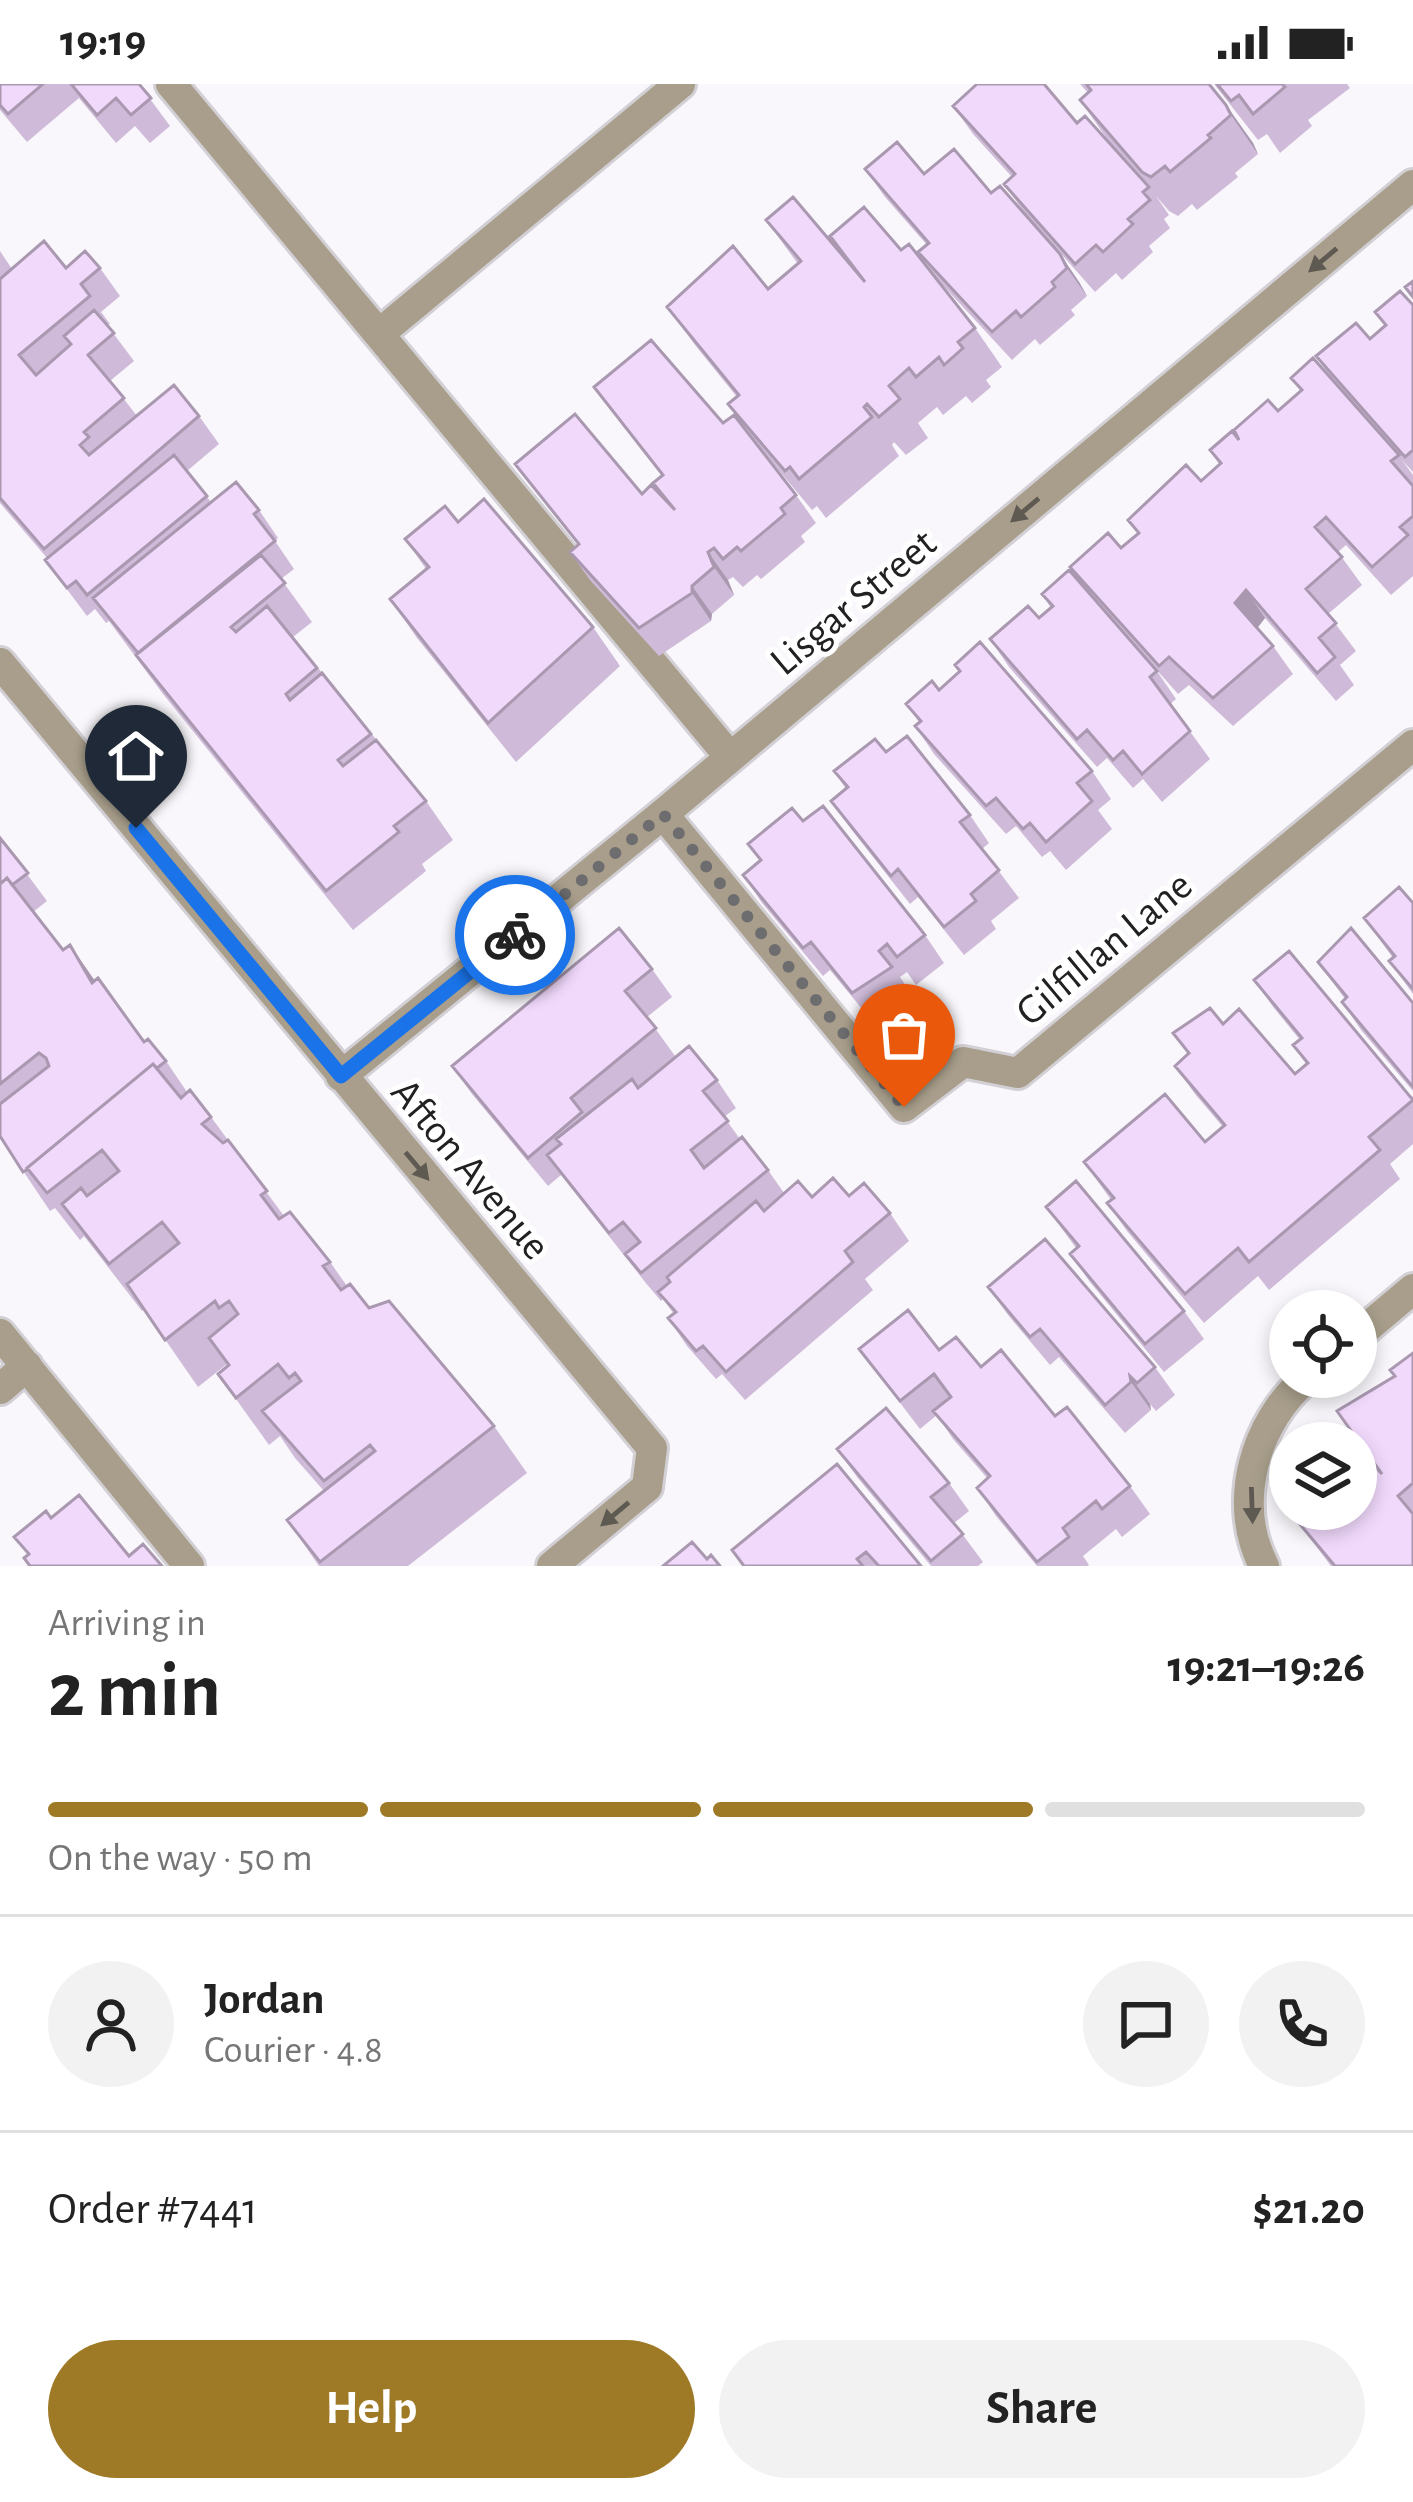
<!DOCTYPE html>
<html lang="en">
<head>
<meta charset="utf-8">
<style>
  :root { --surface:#fff; --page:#f2f2f2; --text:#222; --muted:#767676; --line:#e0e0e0; --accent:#9e7a26 }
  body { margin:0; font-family:"Alegreya Sans",sans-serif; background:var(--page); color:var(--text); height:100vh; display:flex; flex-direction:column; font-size:45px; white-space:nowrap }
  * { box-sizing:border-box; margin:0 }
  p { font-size:39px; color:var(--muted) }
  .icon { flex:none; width:66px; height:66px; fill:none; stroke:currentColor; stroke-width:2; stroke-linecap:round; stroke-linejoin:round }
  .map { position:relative; height:1482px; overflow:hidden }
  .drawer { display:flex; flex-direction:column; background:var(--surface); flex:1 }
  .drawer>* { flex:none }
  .fabs { position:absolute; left:1269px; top:1206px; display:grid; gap:24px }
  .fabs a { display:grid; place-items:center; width:108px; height:108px; border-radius:50%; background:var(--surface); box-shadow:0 6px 18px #0003; font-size:60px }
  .pin { position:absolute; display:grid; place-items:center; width:102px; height:102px; color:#fff; margin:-123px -51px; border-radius:50% 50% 50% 0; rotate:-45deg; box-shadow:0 0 12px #0007 }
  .pin .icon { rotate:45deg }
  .courier { position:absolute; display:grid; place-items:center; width:120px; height:120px; margin:-60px; border:9px solid #1a73e8; border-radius:50%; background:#fff; color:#222; box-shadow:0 3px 15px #0007 }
  .overview em { font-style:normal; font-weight:700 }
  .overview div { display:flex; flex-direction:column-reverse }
  .overview { display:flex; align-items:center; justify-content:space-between; height:204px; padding:0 48px }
  h1 { font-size:78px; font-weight:700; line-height:90px }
  .bar { display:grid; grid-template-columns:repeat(4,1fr); gap:18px 12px; align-content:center; height:144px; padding:0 48px }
  .bar i { height:15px; border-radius:9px; background:var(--line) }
  .bar .current { background:var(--accent) }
  .bar p { grid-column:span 4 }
  .line { display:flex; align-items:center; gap:30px; padding:0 48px; border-top:3px solid var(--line) }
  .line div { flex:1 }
  .round { display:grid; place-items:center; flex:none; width:126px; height:126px; border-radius:63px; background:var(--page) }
  .cta { display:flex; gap:24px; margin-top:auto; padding:24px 48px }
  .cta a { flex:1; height:138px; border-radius:72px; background:var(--accent); color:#fff; font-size:48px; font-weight:700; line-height:138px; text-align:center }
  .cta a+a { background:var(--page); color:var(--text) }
  .status { display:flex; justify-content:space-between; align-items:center; height:84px; padding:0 60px; background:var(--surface); direction:ltr }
  .status svg { height:33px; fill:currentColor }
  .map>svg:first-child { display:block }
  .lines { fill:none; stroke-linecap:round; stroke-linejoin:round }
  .service-casing { stroke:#d2d0d4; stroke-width:36 }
  .minor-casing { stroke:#d2d0d4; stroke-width:36 }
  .service { stroke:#a89e8b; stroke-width:30 }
  .minor { stroke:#a89e8b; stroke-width:30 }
  .wall { fill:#cfbbd9 }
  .shaded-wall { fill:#a998b0 }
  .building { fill:#f1d9fc; stroke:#a998b0; stroke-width:3 }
  .oneway { fill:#5e5951 }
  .done { stroke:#6d6c6e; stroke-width:12; stroke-dasharray:0 21.6 }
  .route { stroke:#1a73e8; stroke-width:15 }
  .labels { text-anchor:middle; stroke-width:10; stroke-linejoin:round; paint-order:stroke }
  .street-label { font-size:42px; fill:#222122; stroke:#fff }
</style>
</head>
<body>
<div class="status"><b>19:19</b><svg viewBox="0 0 49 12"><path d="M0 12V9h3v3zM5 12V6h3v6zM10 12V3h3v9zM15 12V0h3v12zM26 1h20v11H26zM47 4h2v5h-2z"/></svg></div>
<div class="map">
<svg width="1413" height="1482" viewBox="0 0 1413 1482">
  <rect width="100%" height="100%" fill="#f9f7fb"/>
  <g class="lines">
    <g class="service-casing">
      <path id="service" d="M 171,0 L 730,673
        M 379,250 L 680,0
        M 663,730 L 904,1023 L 963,978 L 1018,989 L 1413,661
        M 0,1250 L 189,1482
        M 0,1305 L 27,1282"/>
    </g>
    <g class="minor-casing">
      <path id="minor" d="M 0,579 L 652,1364 L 647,1403 L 552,1482
        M 341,992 L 663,730 L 1413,101
        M 1356,1253 L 1413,1205
        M 1264,1482 C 1231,1418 1255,1337 1308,1293"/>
    </g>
    <use href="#service" class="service"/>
    <use href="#minor" class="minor"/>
  </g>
  <path class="wall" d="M 0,0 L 139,0 L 170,42 L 150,59 L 135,42 L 116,59 L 79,14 L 27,58 L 0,26 Z
    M 1080,0 L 1209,0 L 1226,21 L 1253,59 L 1258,70 L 1235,89 L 1238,93 L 1197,126 L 1192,120 L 1178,132 L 1169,127 L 1156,112 L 1169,131 L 1164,135 L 1170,144 L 1149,162 L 1153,168 L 1122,196 L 1116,189 L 1095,208 L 1024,128 L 1004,100 L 1012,93 L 973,50 L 953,22 L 1077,39 L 1129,80 L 1107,55 L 1080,16 L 1088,9 Z
    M 1214,0 L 1347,0 L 1350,4 L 1308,36 L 1312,42 L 1280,69 L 1267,50 L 1258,56 Z
    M 865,85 L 924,90 L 991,109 L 1060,170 L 1079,198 L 1087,212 L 1071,226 L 1075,231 L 1040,261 L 1035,255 L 1012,276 L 938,196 L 918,168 L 927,161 L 885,113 Z
    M 766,136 L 852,183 L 901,166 L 975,244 L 1002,283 L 986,296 L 991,303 L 972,319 L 966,312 L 943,331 L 937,323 L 918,339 L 928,354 L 906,371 L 894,358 L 892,361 L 899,372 L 826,434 L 817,422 L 812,426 L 756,359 L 728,320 L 737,313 L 695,261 L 667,223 L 768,205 L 798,180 Z
    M 0,167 L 12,185 L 100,184 L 120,212 L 101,228 L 110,240 L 107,241 L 134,277 L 110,297 L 137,332 L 199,332 L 219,360 L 187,387 L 211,418 L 259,426 L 278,454 L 275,457 L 294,485 L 281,495 L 312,538 L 293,553 L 426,717 L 453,756 L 422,780 L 426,787 L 353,846 L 163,610 L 109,537 L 106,539 L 95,525 L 87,532 L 45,476 L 47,474 L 0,419 Z
    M 1413,221 L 1413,388 L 1402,376 L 1413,391 L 1413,492 L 1391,511 L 1346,461 L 1338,468 L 1362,501 L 1328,530 L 1356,567 L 1340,581 L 1354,601 L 1336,617 L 1265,534 L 1257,544 L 1273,562 L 1293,590 L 1233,642 L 1189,601 L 1178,610 L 1132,558 L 1157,587 L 1176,615 L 1170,620 L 1210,675 L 1162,718 L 1143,695 L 1133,704 L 1107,674 L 1097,683 L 1009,583 L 990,555 L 1039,534 L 1051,524 L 1042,510 L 1086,506 L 1070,483 L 1121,464 L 1138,450 L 1128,436 L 1201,397 L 1219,380 L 1210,366 L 1239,356 L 1278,327 L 1301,307 L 1291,294 L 1332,296 L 1316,272 L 1370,255 L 1385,242 L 1375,228 Z
    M 594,303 L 723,339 L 796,411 L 816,439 L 801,452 L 805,458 L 761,495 L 757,491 L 743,503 L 733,493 L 728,496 L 734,511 L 712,530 L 711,537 L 659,572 L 590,496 L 570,468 L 578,461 L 515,380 L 642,410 L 663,413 L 653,399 L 662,392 Z
    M 458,438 L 593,543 L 620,582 L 516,678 L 417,554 L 390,515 L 426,485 L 405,455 Z
    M 939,606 L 1092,687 L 1111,715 L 1098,726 L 1112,745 L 1066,786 L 1050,767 L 1042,773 L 1016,742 L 1006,750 L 934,670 L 915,642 L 919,638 L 906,620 Z
    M 834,687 L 970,731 L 989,759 L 982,765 L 1019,814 L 991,837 L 996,845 L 964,871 L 918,813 L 910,820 L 851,745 L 831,717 L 846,705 Z
    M 803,737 L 925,851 L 944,879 L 916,901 L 907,888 L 900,893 L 912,911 L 872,937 L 830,886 L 823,892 L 762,819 L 743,791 L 760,777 L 748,760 Z
    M 0,754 L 47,817 L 33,828 L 63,866 L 70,861 L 95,897 L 144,958 L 166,977 L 187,1008 L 211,1033 L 284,1132 L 330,1178 L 347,1202 L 494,1342 L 527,1389 L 408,1482 L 319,1482 L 287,1436 L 324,1407 L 295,1374 L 280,1352 L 269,1361 L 218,1290 L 228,1282 L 227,1280 L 198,1303 L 144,1225 L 142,1227 L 84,1152 L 80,1156 L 55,1124 L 50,1127 L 3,1057 L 0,1055 Z
    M 1413,819 L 1413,910 L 1389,877 L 1393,874 L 1364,834 Z
    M 1318,878 L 1413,919 L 1413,1007 L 1361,946 L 1342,918 L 1345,915 Z
    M 652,885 L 672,913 L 647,933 L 675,972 L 638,1003 L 717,996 L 736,1024 L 724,1033 L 740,1055 L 768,1086 L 784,1109 L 812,1113 L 849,1112 L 890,1129 L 909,1157 L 865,1195 L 873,1206 L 745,1316 L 722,1290 L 716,1295 L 687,1262 L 668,1234 L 674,1230 L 663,1215 L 661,1217 L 645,1198 L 561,1091 L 548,1102 L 472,1010 L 452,982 Z
    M 1254,896 L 1413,1013 L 1413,1060 L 1390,1080 L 1400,1095 L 1269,1206 L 1258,1192 L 1204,1239 L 1127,1147 L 1107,1119 L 1111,1116 L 1084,1078 L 1205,1058 L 1223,1043 L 1195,1010 L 1175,982 L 1188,970 L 1173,949 L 1223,940 L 1295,990 L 1306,980 L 1293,961 L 1300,956 L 1274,924 Z
    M 1046,1123 L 1184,1227 L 1204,1255 L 1164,1288 L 1090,1198 L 1070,1170 L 1076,1164 Z
    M 988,1203 L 1155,1283 L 1175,1311 L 1156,1327 L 1150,1320 L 1151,1326 L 1125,1349 L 1059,1273 L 1050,1281 L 1008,1231 Z
    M 859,1265 L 939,1266 L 981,1283 L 1055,1332 L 1130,1402 L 1150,1430 L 1122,1453 L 1116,1445 L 1083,1472 L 1089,1481 L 1087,1482 L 1037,1482 L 996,1432 L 977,1404 L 988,1395 L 953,1355 L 937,1331 L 920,1345 Z
    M 1413,1269 L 1413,1482 L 1331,1482 L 1293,1432 L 1381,1389 L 1394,1292 Z
    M 837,1365 L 949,1399 L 969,1427 L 954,1439 L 983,1478 L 978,1482 L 931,1482 L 857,1393 Z
    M 837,1380 L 921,1482 L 743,1482 Z"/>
  <path class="shaded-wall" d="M 1226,21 L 1253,59 L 1258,70 L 1231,31 Z
    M 1060,170 L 1079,198 L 1087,212 L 1067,184 Z
    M 708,468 L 728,496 L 734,511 L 714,483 Z
    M 692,502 L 712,530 L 711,537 L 692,509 Z
    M 1246,506 L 1265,534 L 1255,547 L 1235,519 Z
    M 70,861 L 97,900 L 92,899 Z
    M 1130,1292 L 1150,1320 L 1151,1326 L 1131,1298 Z"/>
  <path class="building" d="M 0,0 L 43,0 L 8,30 L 0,21 Z
    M 71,0 L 139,0 L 151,14 L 131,31 L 116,14 L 97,31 Z
    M 977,0 L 1044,0 L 1077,39 L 1085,32 L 1149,103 L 1143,108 L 1150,116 L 1128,135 L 1133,140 L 1103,168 L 1096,161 L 1075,180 L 1004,100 L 1015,90 L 953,22 Z
    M 1086,0 L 1209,0 L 1226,21 L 1231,31 L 1208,51 L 1211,54 L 1170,88 L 1165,82 L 1151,93 L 1142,88 L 1080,16 L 1091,6 Z
    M 1217,0 L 1282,0 L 1285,3 L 1253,30 L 1239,11 L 1231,17 Z
    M 897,58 L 924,90 L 954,65 L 991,109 L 1000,102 L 1060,170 L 1067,184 L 1052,198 L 1055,203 L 1021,233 L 1016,227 L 992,248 L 918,168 L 929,159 L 865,85 Z
    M 793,113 L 865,198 L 830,152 L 864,123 L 901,166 L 909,160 L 975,244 L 958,258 L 963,264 L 944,281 L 939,273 L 916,293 L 909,284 L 889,302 L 900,315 L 879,333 L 867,320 L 864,323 L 872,333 L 799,395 L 790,383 L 785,387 L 728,320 L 739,311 L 667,223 L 733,162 L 768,205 L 801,177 L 766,136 Z
    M 44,157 L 66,184 L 85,167 L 100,184 L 81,200 L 90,212 L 19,271 L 36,291 L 71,260 L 64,252 L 94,226 L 114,249 L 88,271 L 124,314 L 84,348 L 89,353 L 80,361 L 89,371 L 174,301 L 199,332 L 44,465 L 0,414 L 0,195 Z
    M 1413,197 L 1413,213 L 1405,203 Z
    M 1400,207 L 1413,221 L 1413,366 L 1405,373 L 1316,272 L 1356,239 L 1370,255 L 1386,241 L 1375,228 Z
    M 651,256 L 723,339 L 734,331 L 796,411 L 781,424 L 785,430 L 741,467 L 737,463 L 723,475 L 714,464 L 708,468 L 714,483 L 692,502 L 692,509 L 639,544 L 570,468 L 579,460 L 515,380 L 575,330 L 642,410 L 651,401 L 675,426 L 653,399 L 663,391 L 594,303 Z
    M 1313,274 L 1399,371 L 1391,377 L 1413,402 L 1413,432 L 1400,443 L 1408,451 L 1372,483 L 1326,433 L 1315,443 L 1342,473 L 1306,505 L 1336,539 L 1319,554 L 1335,573 L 1317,589 L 1246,506 L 1235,519 L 1273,562 L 1213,614 L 1169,573 L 1159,582 L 1070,483 L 1108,449 L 1121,464 L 1139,449 L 1128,436 L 1186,381 L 1201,397 L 1221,379 L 1210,366 L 1232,347 L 1239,356 L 1234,346 L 1268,316 L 1278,327 L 1302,306 L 1291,294 Z
    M 174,371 L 207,412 L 87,511 L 76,497 L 67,504 L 45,476 Z
    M 236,398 L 259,426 L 254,430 L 275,457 L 138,569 L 93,514 Z
    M 484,415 L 593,543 L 488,639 L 390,515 L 429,483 L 405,455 L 445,422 L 458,438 Z
    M 261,471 L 285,499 L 231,543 L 236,548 L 267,522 L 317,584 L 286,610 L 290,616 L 322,589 L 371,650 L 338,676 L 343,682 L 376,656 L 426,717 L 394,742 L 399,748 L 326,807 L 136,571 Z
    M 1069,486 L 1157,587 L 1150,593 L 1190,647 L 1142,690 L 1123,667 L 1113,676 L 1087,646 L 1077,655 L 990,555 L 1028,522 L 1039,534 L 1053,522 L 1042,510 Z
    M 980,558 L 1092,687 L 1077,699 L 1092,717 L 1046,758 L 1030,739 L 1023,745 L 996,714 L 986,722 L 915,642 L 921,637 L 906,620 L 932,597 L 939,606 L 960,587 L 955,581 Z
    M 907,652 L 970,731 L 960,738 L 999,786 L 971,810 L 976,817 L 944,843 L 898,785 L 891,792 L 831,717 L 848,703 L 834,687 L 875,655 L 886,668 Z
    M 823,722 L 925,851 L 897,873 L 887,860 L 879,867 L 892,883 L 852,909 L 811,858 L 803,864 L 743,791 L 761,776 L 748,760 L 792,724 L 803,737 Z
    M 0,754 L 28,789 L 12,801 L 7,794 L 0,800 Z
    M 7,794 L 63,866 L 70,861 L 92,899 L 98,894 L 144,958 L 148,955 L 166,977 L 157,984 L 153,980 L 27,1084 L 28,1085 L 23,1088 L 0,1052 L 0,1020 L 49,982 L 46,974 L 39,969 L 0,1000 L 0,800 Z
    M 1399,803 L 1413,819 L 1413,905 L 1389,877 L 1395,872 L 1364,834 Z
    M 619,844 L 652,885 L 625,907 L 656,944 L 571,1014 L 582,1028 L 528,1074 L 452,982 Z
    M 1351,844 L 1413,919 L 1413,1003 L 1342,918 L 1347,913 L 1318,878 Z
    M 1289,867 L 1413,1016 L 1369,1053 L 1380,1066 L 1249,1178 L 1238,1164 L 1185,1210 L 1107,1119 L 1114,1114 L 1084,1078 L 1165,1010 L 1205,1058 L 1225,1041 L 1175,982 L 1189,969 L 1173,949 L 1210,924 L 1223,940 L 1239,925 L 1295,990 L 1308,979 L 1293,961 L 1302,954 L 1254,896 Z
    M 689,962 L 717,996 L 703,1007 L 728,1037 L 691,1066 L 704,1084 L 742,1053 L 768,1086 L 641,1189 L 625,1170 L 640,1158 L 623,1138 L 609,1149 L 547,1071 L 561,1060 L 556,1055 L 632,995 L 638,1004 Z
    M 153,980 L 181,1014 L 190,1006 L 211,1033 L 202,1040 L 223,1059 L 228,1056 L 267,1107 L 261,1111 L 279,1135 L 290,1128 L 330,1178 L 323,1182 L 341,1206 L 350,1200 L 369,1224 L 389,1217 L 494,1342 L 320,1478 L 287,1436 L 375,1367 L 370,1361 L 324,1397 L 262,1327 L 301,1297 L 295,1289 L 289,1294 L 278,1280 L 236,1314 L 218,1290 L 229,1281 L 209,1254 L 238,1230 L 229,1217 L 219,1224 L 215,1217 L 165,1256 L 127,1200 L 179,1159 L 162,1138 L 109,1180 L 62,1120 L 81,1104 L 87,1112 L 119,1087 L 102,1066 L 47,1109 L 27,1084 Z
    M 833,1094 L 849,1112 L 864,1099 L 890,1129 L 845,1167 L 853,1178 L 726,1288 L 703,1262 L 696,1267 L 668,1234 L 676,1228 L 658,1208 L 670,1198 L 667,1193 L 756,1117 L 764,1127 L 798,1097 L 812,1113 Z
    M 1076,1097 L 1184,1227 L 1145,1260 L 1070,1170 L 1079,1162 L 1046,1123 Z
    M 1045,1155 L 1155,1283 L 1137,1299 L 1130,1292 L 1131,1298 L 1105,1321 L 1040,1245 L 1030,1253 L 988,1203 Z
    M 908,1226 L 939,1266 L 956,1253 L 981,1283 L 1001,1266 L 1055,1332 L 1067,1323 L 1130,1402 L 1102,1425 L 1096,1417 L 1063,1444 L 1069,1453 L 1037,1478 L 977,1404 L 990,1392 L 933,1327 L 951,1313 L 934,1290 L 900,1317 L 859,1265 Z
    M 1413,1269 L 1413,1399 L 1398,1412 L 1413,1430 L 1413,1482 L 1335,1482 L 1293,1432 L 1301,1425 L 1356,1425 L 1356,1362 L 1382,1390 L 1337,1327 L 1395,1292 L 1390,1286 Z
    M 886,1324 L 949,1399 L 931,1413 L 963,1450 L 931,1477 L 837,1365 Z
    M 837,1380 L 921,1482 L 879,1482 L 866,1468 L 857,1475 L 863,1482 L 744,1482 L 732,1466 Z
    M 79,1411 L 129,1472 L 143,1460 L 162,1482 L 30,1482 L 24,1474 L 29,1470 L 14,1453 L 46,1427 L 51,1434 Z
    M 692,1458 L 707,1475 L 711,1471 L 720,1482 L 663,1482 Z"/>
  <defs><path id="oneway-solid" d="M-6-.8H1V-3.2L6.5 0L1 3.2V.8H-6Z" transform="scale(3)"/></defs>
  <g class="oneway">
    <use href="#oneway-solid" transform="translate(1323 176) rotate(140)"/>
    <use href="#oneway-solid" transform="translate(1025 426) rotate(140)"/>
    <use href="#oneway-solid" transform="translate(417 1082) rotate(50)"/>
    <use href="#oneway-solid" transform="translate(1252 1421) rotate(88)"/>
    <use href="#oneway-solid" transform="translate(615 1430) rotate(140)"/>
  </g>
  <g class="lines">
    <path class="done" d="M 515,851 L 663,730 L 904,1023"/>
    <path class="route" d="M 136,744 L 341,992 L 515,851"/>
  </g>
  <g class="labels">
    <g class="street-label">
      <text transform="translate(852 517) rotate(-40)" y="15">Lisgar Street</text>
      <text transform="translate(1103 863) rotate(-40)" y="15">Gilfillan Lane</text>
      <text transform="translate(472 1084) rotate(50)" y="15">Afton Avenue</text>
    </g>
  </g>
</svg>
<div class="fabs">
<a><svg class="icon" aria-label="locate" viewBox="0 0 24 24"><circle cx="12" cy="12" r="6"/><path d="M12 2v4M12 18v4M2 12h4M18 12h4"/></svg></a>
<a><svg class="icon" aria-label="layers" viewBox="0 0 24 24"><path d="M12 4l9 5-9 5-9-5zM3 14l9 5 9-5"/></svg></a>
</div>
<div class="pin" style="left:904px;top:1023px;background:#ea580c"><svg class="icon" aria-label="bag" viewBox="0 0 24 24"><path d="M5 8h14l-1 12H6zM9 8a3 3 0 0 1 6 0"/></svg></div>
<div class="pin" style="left:136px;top:744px;background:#1f2937"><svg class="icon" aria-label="home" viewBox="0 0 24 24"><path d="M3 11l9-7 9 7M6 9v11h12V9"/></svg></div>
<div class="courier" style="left:515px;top:851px"><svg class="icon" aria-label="bike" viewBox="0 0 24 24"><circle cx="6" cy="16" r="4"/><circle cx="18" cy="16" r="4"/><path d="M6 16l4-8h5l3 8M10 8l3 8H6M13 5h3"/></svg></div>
</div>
<section class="drawer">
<div class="overview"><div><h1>2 min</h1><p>Arriving in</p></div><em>19:21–19:26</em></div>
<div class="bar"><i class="current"></i><i class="current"></i><i class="current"></i><i></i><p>On the way · 50 m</p></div>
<div class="line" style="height:216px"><a class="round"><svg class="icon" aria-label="person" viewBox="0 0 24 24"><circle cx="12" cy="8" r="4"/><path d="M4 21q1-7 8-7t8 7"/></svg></a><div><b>Jordan</b><p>Courier · 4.8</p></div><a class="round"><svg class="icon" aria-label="chat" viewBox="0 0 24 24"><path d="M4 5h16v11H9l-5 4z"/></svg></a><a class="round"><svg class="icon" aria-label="phone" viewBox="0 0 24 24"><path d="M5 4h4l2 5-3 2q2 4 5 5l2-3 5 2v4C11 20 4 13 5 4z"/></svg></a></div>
<div class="line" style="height:156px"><div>Order #7441</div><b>$21.20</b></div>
<div class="cta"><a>Help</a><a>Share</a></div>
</section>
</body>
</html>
